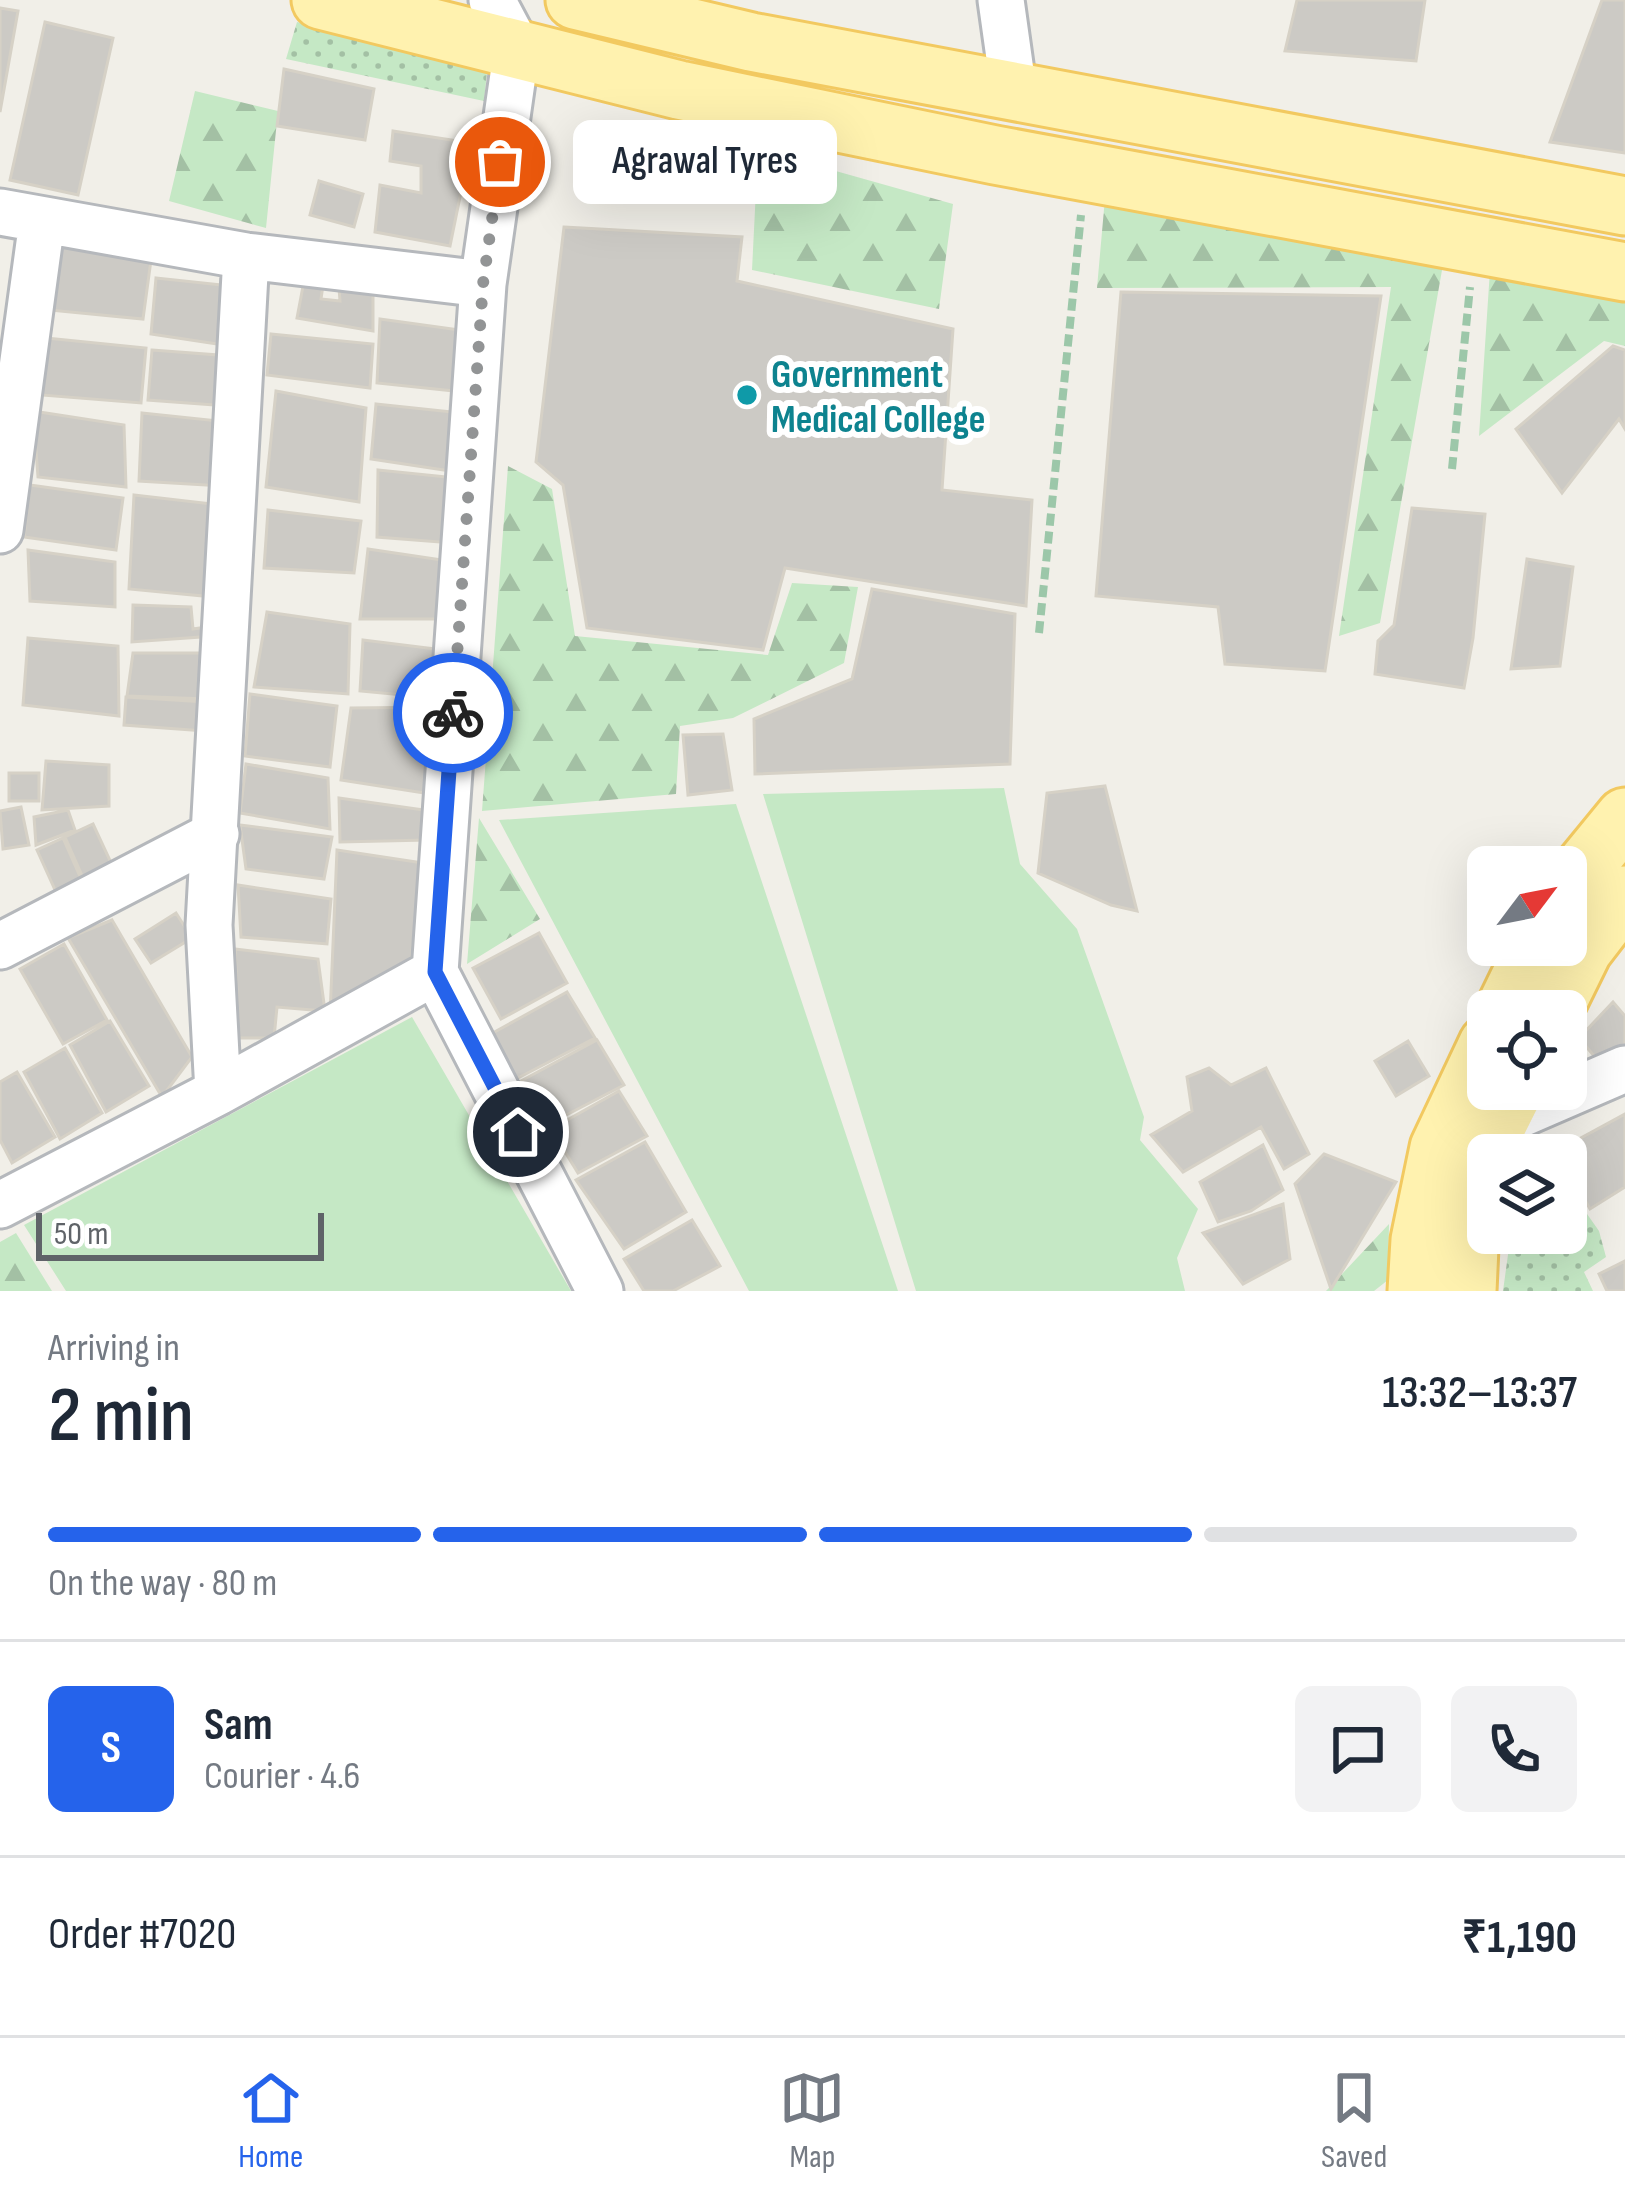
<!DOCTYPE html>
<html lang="en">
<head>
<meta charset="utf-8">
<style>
  :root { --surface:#fff; --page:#f2f2f3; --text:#1f2937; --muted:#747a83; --line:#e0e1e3; --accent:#2563eb }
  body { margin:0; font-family:"Sofia Sans Condensed",sans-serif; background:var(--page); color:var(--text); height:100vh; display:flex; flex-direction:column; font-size:45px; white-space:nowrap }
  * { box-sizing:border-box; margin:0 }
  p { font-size:39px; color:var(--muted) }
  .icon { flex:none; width:66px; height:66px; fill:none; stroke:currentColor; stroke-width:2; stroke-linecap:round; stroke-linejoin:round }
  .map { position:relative; height:1291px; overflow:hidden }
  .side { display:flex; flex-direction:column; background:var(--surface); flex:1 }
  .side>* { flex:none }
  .needle { width:78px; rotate:58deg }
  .tools { position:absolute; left:1467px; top:846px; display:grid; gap:24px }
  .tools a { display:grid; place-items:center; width:120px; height:120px; border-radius:18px; background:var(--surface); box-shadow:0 12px 48px #0002; font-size:60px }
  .scale { position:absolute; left:36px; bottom:30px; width:288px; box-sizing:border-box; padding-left:12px; border:6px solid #5f6368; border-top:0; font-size:33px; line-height:42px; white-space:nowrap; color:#5f6368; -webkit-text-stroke:9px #fff; paint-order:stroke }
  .pin { position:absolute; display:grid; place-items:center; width:102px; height:102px; color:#fff; margin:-51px; border:6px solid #fff; border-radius:50%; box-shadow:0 3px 12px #0007 }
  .courier { position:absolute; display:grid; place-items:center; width:120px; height:120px; margin:-60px; border:9px solid #2563eb; border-radius:50%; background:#fff; color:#222; box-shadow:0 3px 15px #0007 }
  .bubble { position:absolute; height:84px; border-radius:18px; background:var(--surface); box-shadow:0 12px 48px #0002; font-size:39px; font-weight:600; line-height:84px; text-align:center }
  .headline em { font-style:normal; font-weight:600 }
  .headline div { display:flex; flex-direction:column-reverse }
  .headline { display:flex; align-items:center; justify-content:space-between; height:204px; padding:0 48px }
  h1 { font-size:78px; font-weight:600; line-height:90px }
  .bar { display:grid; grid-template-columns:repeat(4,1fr); gap:18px 12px; align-content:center; height:144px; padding:0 48px }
  .bar i { height:15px; border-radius:9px; background:var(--line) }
  .bar .active { background:var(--accent) }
  .bar p { grid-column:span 4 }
  .line { display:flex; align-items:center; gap:30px; padding:0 48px; border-top:3px solid var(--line) }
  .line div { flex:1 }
  .round { display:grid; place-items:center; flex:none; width:126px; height:126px; border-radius:18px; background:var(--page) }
  .tab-bar { display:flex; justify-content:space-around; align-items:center; height:168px; border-top:3px solid var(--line); background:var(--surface); font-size:33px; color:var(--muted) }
  .tab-bar a { display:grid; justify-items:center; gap:6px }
  .tab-bar .active { color:var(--accent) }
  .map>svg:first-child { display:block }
  .grass { fill:url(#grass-dots) }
  .forest { fill:url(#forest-firs) }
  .park { fill:#c5e8c5 }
  .building { fill:#cccac5; stroke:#d6d1c6; stroke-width:3 }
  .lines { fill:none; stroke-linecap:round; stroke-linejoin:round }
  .minor-casing { stroke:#b5b8bc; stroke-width:51 }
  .major-casing { stroke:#f2c960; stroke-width:63 }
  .path { stroke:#9cc7a9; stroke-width:8; stroke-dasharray:12 6; stroke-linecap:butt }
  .minor { stroke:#fff; stroke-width:45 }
  .major { stroke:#fff2af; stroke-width:57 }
  .done { stroke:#929495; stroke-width:12; stroke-dasharray:0 21.6 }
  .route { stroke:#2563eb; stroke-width:15 }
  .culture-dot { fill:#0f9aa8; stroke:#fff; stroke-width:4.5 }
  .labels { text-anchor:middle; stroke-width:12; stroke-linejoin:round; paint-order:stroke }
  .culture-label { font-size:39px; font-weight:bold; fill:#0d838f; stroke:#fff; text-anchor:start }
</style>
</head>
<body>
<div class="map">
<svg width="1625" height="1291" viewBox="0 0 1625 1291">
  <defs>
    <pattern id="grass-dots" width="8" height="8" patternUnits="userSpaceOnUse" patternTransform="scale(3)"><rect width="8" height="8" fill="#c5e8c5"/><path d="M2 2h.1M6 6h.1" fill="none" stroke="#a3c0a4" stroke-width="1.8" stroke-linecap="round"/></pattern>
    <pattern id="forest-firs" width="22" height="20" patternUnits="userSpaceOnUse" patternTransform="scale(3)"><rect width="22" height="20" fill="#c5e8c5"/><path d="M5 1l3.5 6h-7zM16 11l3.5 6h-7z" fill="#a3c0a4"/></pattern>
  </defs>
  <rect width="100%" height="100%" fill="#f1efe8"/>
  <path class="grass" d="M 297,22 L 488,63 L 484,101 L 286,59 Z
    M 1566,1184 L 1599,1231 L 1606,1257 L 1584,1272 L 1593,1291 L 1503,1291 L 1511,1233 L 1566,1233 Z"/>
  <path class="forest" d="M 195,91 L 278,111 L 266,228 L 169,201 Z
    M 758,149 L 953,204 L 939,309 L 752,270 Z
    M 1105,198 L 1445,253 L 1380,623 L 1339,636 L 1391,287 L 1097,288 Z
    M 1490,270 L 1625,289 L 1625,346 L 1604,341 L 1479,436 Z
    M 508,466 L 552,489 L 575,636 L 768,655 L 792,583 L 858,587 L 844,663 L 733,718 L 680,726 L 676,794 L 482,811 Z
    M 479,818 L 540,919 L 467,964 Z
    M 1389,1224 L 1388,1280 L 1374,1291 L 1326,1291 Z
    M 16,1233 L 52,1291 L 0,1291 L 0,1242 Z"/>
  <path class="park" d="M 1004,788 L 1020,864 L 1077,929 L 1144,1117 L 1140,1140 L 1198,1209 L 1177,1258 L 1185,1291 L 916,1291 L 763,794 Z
    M 736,804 L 898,1291 L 749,1291 L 499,820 Z
    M 412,1017 L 571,1291 L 66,1291 L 24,1225 Z"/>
  <path class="building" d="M 1297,0 L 1425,0 L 1416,61 L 1285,51 Z
    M 1602,0 L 1625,0 L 1625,153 L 1550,142 Z
    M 0,8 L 18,11 L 0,112 Z
    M 45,22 L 113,38 L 78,195 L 10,180 Z
    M 284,69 L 374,89 L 365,140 L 277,126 Z
    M 393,131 L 471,143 L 450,246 L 375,232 L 380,185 L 421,193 L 421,166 L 390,161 Z
    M 319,181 L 363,194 L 354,227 L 310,215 Z
    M 564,227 L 742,237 L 737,281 L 953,329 L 942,490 L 1032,500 L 1026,606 L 785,568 L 763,650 L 587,628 L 563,485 L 536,462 Z
    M 56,238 L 151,260 L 143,319 L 49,310 Z
    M 156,278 L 241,287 L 237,347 L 151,334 Z
    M 304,281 L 323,285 L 321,299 L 340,301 L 339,288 L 373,289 L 373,331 L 297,318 Z
    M 1121,292 L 1381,296 L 1325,671 L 1225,664 L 1218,607 L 1096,596 Z
    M 380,319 L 467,331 L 464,392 L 377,383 Z
    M 271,334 L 373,344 L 370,388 L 267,375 Z
    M 46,338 L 146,348 L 141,403 L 41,395 Z
    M 1613,346 L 1625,350 L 1625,429 L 1619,419 L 1562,493 L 1516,429 Z
    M 152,350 L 231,356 L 227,406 L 148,400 Z
    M 276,391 L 366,408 L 359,502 L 266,487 Z
    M 376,404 L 462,413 L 457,472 L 371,459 Z
    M 33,411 L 124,425 L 126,487 L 38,477 Z
    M 142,413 L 219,421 L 222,486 L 139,481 Z
    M 378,470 L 457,478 L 452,543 L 377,537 Z
    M 30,485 L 123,498 L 116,550 L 24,537 Z
    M 134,495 L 221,505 L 214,597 L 129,589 Z
    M 1412,508 L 1485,514 L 1473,638 L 1464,688 L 1375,674 L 1378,641 L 1394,625 Z
    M 268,510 L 361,521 L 354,573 L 264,568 Z
    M 368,549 L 442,560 L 437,619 L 360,619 Z
    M 28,550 L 115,562 L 115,607 L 30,601 Z
    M 1527,559 L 1573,567 L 1560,666 L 1511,669 Z
    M 872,589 L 1015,614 L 1010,764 L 755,774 L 754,719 L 852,679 Z
    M 133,605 L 191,607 L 193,629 L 213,626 L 214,636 L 132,642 Z
    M 267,612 L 350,624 L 348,694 L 254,687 Z
    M 28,638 L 118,646 L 119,716 L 23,705 Z
    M 363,640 L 436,649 L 436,698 L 360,691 Z
    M 133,653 L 208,653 L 207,699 L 127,696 Z
    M 250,694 L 337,706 L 330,767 L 245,756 Z
    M 126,697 L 206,702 L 204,731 L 124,725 Z
    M 443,707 L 437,795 L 341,780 L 351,708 Z
    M 723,734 L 732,790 L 688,795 L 683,735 Z
    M 46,761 L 109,765 L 109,806 L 42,810 Z
    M 246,764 L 328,778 L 330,829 L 240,813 Z
    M 9,773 L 39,773 L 39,801 L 9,801 Z
    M 1105,786 L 1137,911 L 1111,905 L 1038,873 L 1047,793 Z
    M 339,798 L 431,811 L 427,840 L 340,842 Z
    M 21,807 L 29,845 L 3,849 L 0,811 Z
    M 68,810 L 75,830 L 36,845 L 34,817 Z
    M 93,824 L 113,867 L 84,880 L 65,837 Z
    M 240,825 L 332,837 L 324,879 L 246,869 Z
    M 63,838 L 82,881 L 56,892 L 37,850 Z
    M 337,850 L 423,863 L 410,968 L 330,1015 Z
    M 238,885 L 331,899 L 327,944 L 241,937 Z
    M 176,913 L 192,938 L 151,963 L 135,939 Z
    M 112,920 L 192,1057 L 162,1097 L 68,938 Z
    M 539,933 L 567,983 L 501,1019 L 473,968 Z
    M 64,944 L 107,1020 L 63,1044 L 20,969 Z
    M 235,949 L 318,959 L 325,1011 L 277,1007 L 274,1038 L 239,1038 Z
    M 567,992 L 595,1038 L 514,1080 L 489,1035 Z
    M 1613,1002 L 1625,1016 L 1625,1049 L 1600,1063 L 1579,1038 Z
    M 110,1021 L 149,1086 L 106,1112 L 70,1045 Z
    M 597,1040 L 624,1085 L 543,1127 L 519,1082 Z
    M 1408,1041 L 1429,1076 L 1396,1096 L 1375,1061 Z
    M 65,1048 L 102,1113 L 60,1139 L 24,1072 Z
    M 1209,1068 L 1231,1085 L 1266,1068 L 1309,1154 L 1284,1169 L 1261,1127 L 1183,1172 L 1151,1135 L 1192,1111 L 1187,1077 Z
    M 17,1072 L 55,1137 L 12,1163 L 0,1140 L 0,1082 Z
    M 619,1091 L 647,1136 L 578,1173 L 551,1129 Z
    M 1625,1114 L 1625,1187 L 1590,1209 L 1571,1175 L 1580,1170 L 1566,1146 Z
    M 645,1142 L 686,1212 L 624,1249 L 576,1180 Z
    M 1263,1145 L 1283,1190 L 1251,1211 L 1218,1222 L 1200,1182 Z
    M 1324,1154 L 1396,1182 L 1331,1289 L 1295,1184 Z
    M 1283,1204 L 1290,1259 L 1243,1284 L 1203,1233 Z
    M 692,1220 L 720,1266 L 673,1291 L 644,1291 L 624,1259 Z
    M 1625,1261 L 1625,1291 L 1607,1291 L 1599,1274 Z"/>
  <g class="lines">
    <g class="minor-casing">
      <path id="minor" d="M 492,0 L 517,47 L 483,284 L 435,972 L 600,1291
        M 1001,0 L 1014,93
        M 0,212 L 246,256 L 483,284
        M 0,530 L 42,221
        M 0,946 L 216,834
        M 218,1092 L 209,925 L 246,256
        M 1498,1124 L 1625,1069
        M 0,1205 L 218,1092 L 435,972"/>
    </g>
    <g class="major-casing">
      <path id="major" d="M 321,0 L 679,90 L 995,155 L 1625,272
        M 575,0 L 751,42 L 1625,206
        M 1566,889 L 1625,817
        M 1504,1011 L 1536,945
        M 1553,1011 L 1583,950 L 1625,895
        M 1417,1291 L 1420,1240 L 1439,1148 L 1488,1044
        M 1467,1291 L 1469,1247 L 1490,1139 L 1515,1089"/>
    </g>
    <path class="path" d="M 1452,469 L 1470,287
      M 1039,633 L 1081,215"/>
    <use href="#minor" class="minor"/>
    <use href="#major" class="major"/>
  </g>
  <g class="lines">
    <path class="done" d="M 453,713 L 483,284 L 500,162"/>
    <path class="route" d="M 453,713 L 435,972 L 518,1132"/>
  </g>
  <circle class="culture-dot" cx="747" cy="395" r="12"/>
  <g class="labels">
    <g class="culture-label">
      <text x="771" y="387">Government<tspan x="771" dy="45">Medical College</tspan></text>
    </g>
  </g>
</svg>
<div class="tools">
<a><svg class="needle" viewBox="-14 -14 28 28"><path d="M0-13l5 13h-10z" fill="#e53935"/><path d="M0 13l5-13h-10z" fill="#747a83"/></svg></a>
<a><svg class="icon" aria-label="locate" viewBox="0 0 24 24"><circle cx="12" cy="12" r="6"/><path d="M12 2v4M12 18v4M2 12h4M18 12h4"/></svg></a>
<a><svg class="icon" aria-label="layers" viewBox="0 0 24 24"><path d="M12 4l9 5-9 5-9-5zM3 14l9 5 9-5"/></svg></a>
</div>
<div class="scale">50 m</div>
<div class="pin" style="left:500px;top:162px;background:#ea580c"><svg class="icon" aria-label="bag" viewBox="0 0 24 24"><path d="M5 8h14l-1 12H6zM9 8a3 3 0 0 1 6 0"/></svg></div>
<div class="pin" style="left:518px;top:1132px;background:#1f2937"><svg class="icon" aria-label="home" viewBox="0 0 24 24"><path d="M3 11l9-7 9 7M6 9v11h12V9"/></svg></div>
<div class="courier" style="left:453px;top:713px"><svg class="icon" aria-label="bike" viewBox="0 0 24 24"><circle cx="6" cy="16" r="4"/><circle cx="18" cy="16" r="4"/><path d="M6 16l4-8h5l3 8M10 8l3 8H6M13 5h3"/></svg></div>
<div class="bubble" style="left:573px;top:120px;width:264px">Agrawal Tyres</div>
</div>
<section class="side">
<div class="headline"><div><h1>2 min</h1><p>Arriving in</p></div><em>13:32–13:37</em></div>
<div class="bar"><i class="active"></i><i class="active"></i><i class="active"></i><i></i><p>On the way · 80 m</p></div>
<div class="line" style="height:216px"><b class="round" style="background:var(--accent);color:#fff">S</b><div><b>Sam</b><p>Courier · 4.6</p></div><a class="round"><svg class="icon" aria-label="chat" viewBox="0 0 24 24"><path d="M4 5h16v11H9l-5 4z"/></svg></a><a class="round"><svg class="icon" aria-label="phone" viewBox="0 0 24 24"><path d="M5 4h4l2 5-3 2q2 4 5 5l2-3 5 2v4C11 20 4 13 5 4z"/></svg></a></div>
<div class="line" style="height:156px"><div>Order #7020</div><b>₹1,190</b></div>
</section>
<nav class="tab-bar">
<a class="active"><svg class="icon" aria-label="home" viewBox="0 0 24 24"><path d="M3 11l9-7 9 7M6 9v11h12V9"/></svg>Home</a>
<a><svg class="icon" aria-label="map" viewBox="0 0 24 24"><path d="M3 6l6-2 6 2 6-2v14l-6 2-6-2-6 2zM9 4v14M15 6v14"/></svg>Map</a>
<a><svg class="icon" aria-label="saved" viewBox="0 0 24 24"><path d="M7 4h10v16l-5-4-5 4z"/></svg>Saved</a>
</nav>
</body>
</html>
